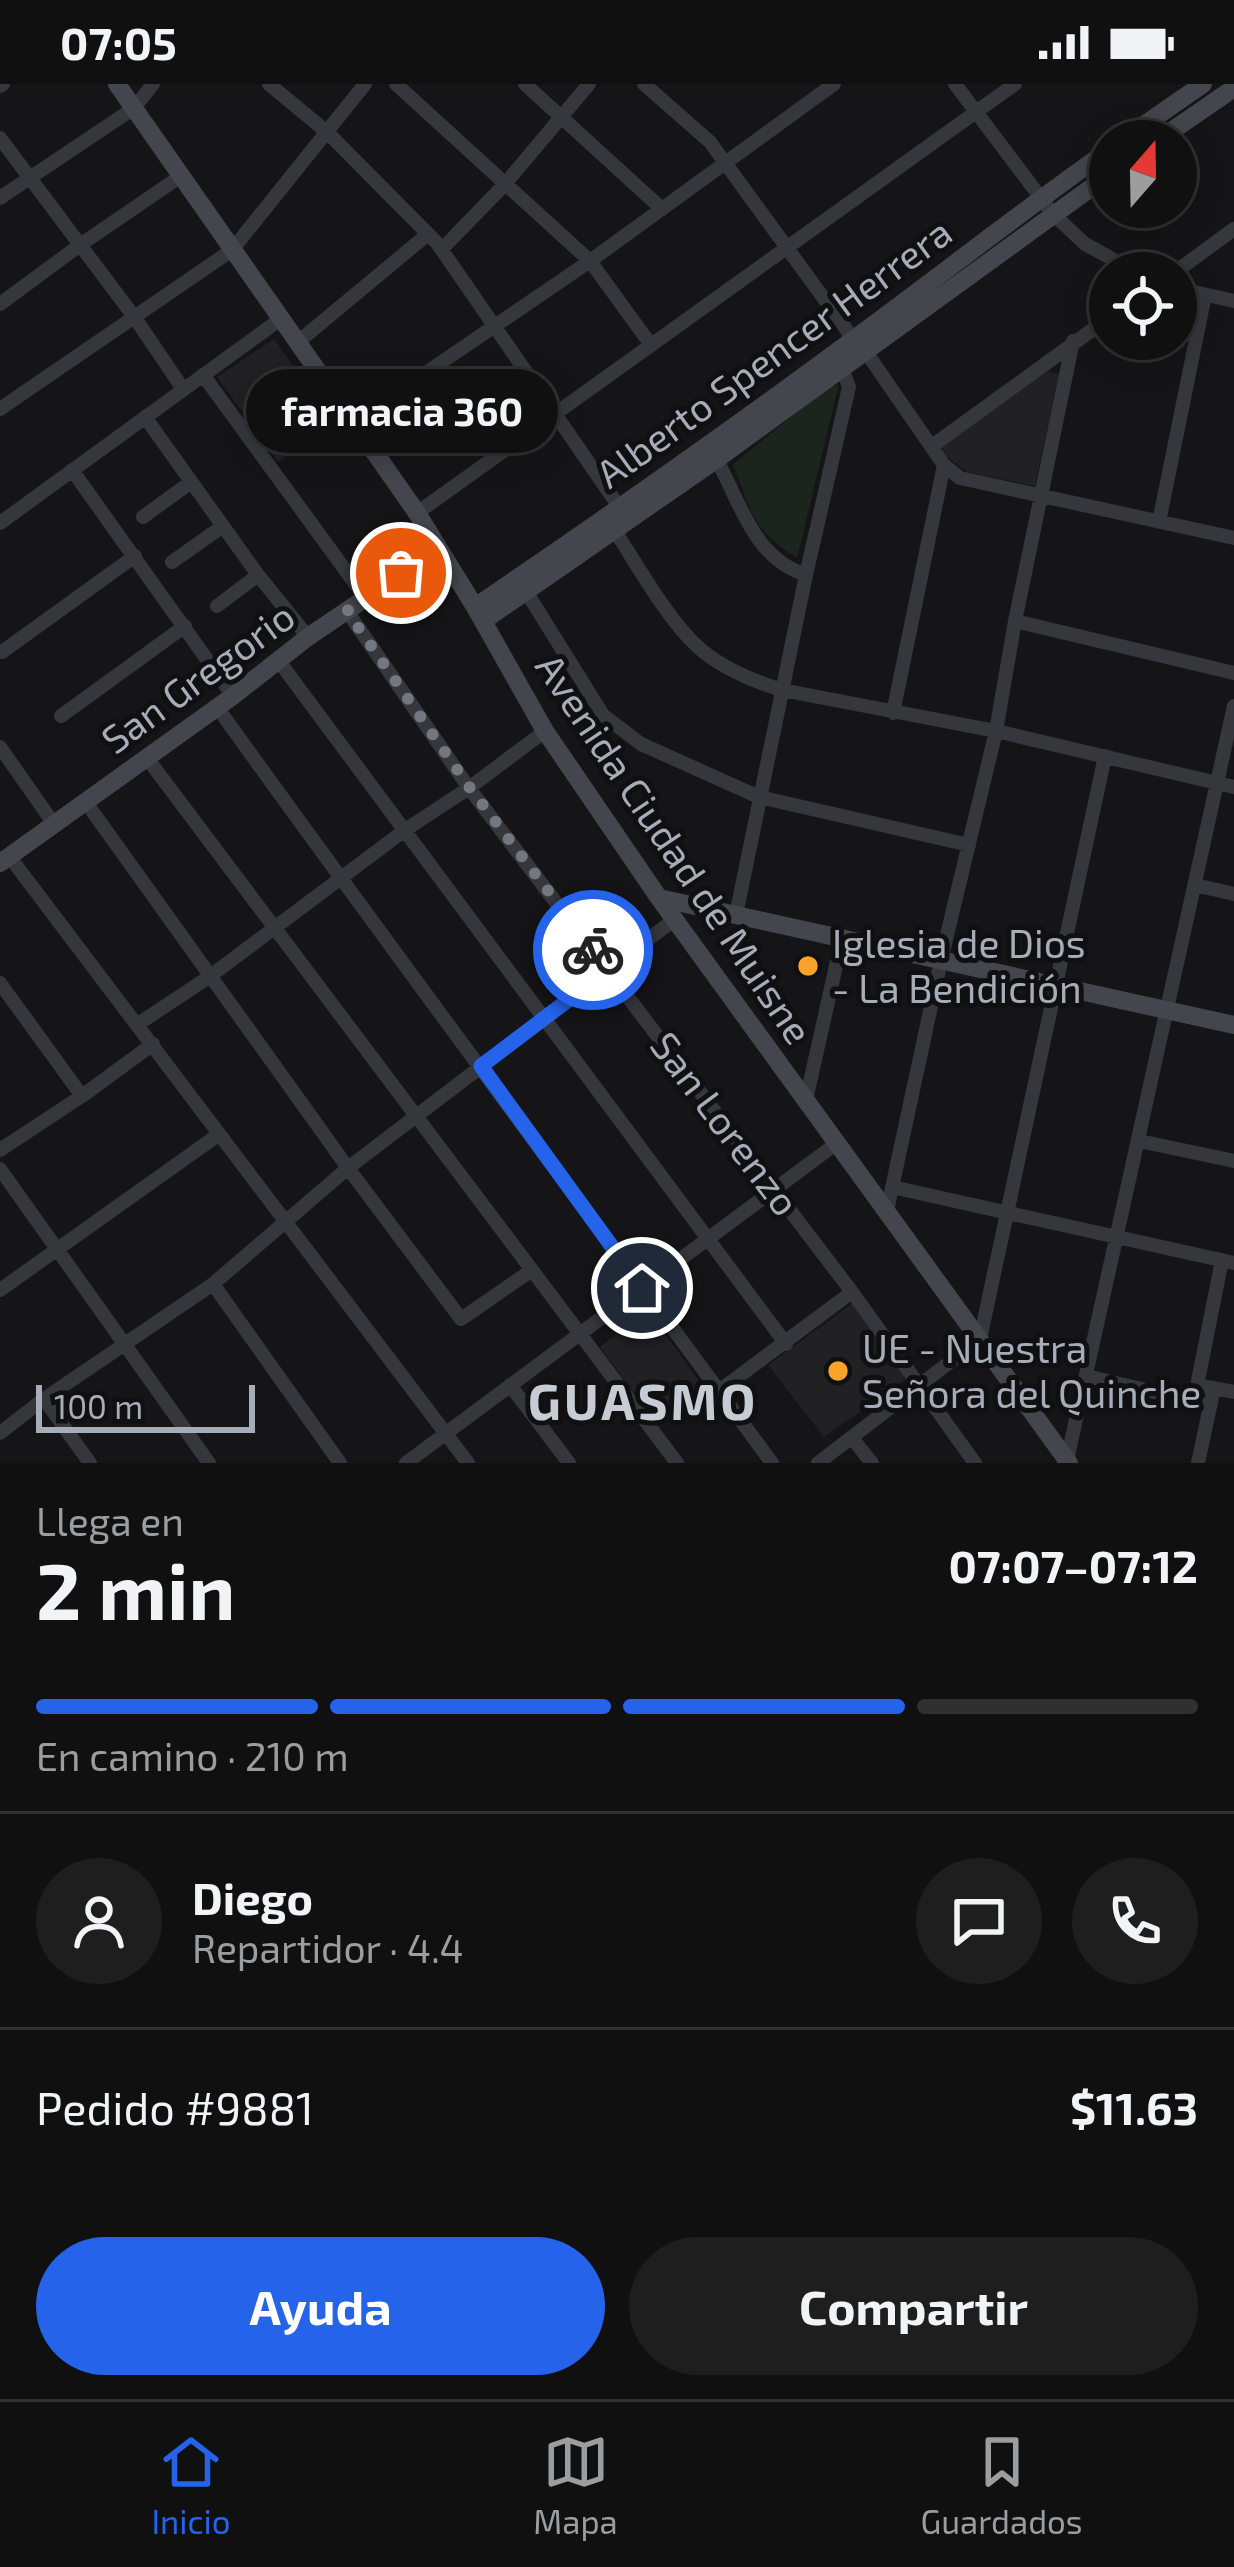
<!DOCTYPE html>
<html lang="es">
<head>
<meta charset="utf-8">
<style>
  :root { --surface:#101011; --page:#1e1e1f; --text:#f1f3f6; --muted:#9c9d9f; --line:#303031; --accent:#2563eb }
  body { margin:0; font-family:"Exo 2",sans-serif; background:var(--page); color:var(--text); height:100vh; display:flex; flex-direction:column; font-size:45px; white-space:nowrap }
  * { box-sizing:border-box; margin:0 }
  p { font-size:39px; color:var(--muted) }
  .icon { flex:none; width:66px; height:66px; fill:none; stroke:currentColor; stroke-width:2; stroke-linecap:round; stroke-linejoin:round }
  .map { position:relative; height:1379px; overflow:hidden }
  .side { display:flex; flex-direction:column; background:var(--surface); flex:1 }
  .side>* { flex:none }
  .needle { width:78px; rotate:20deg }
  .fabs { position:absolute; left:1089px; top:36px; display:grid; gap:24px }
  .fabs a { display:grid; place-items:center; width:108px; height:108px; border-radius:50%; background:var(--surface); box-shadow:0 6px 30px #0003,0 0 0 3px var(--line); font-size:60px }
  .scale { position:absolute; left:36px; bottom:30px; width:219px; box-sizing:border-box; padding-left:12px; border:6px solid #a6adb8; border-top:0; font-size:33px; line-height:42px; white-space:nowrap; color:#a6adb8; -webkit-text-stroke:9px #101012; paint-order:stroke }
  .pin { position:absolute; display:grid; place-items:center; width:102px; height:102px; color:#fff; margin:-51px; border:6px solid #fff; border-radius:50%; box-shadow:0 3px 12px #0007 }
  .courier { position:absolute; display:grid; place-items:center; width:120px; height:120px; margin:-60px; border:9px solid #2563eb; border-radius:50%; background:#fff; color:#222; box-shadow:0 3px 15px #0007 }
  .bubble { position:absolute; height:84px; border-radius:42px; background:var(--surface); box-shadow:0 6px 30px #0003,0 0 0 3px var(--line); font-size:39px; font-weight:700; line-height:84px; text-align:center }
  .summary em { font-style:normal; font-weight:700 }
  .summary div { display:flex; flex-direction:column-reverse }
  .summary { display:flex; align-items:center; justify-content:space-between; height:204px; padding:0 36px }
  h1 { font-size:78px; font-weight:700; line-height:90px }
  .bar { display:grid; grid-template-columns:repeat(4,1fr); gap:18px 12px; align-content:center; height:144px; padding:0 36px }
  .bar i { height:15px; border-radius:9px; background:var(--line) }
  .bar .active { background:var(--accent) }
  .bar p { grid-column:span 4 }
  .line { display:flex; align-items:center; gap:30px; padding:0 36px; border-top:3px solid var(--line) }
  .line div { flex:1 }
  .round { display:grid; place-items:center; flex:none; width:126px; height:126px; border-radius:63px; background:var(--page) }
  .button { display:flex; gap:24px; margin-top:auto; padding:24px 36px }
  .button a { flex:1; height:138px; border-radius:72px; background:var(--accent); color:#fff; font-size:48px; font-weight:700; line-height:138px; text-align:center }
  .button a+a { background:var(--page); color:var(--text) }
  .status { display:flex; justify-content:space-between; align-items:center; height:84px; padding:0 60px; background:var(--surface); direction:ltr }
  .status svg { height:33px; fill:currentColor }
  .dock { display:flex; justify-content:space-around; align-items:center; height:168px; border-top:3px solid var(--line); background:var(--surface); font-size:33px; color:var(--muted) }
  .dock a { display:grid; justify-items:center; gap:6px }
  .dock .active { color:var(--accent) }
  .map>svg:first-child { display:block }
  .built { fill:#212124 }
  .green { fill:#1c251d }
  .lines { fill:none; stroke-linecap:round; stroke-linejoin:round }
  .street { stroke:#35373c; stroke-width:14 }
  .secondary { stroke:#43464c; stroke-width:18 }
  .done { stroke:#737880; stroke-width:12; stroke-dasharray:0 21.6 }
  .route { stroke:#2563eb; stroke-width:15 }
  .poi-dot { fill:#fba228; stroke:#101012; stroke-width:4.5 }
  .labels { text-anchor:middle; stroke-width:10; stroke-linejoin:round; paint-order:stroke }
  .street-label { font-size:39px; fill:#a6adb8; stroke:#101012 }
  .poi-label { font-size:39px; fill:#a6adb8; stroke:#101012; text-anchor:start }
  .district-label { font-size:51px; font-weight:bold; letter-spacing:3px; fill:#c7cbd3; stroke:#101012 }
</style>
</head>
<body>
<div class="status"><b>07:05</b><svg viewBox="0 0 49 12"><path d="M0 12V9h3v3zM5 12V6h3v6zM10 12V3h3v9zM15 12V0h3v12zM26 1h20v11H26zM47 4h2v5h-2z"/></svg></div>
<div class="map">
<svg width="1234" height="1379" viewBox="0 0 1234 1379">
  <rect width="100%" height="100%" fill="#151517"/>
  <path class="built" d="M 274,255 L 334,339 L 278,378 L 217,293 Z
    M 1040,287 L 1059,290 L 1035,402 L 967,388 L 945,371 L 940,361 Z
    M 853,1219 L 908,1294 L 824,1353 L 768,1281 Z
    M 648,1225 L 701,1300 L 655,1337 L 600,1263 Z"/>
  <path class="green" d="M 839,300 L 797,474 C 751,444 752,429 733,380 L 827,304 Z"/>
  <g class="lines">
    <path class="street" d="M 269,0 L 328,49 L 437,159 L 620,424
      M 396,0 L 590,177 L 651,261
      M 525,0 L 662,125
      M 644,0 L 710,58 L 854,256
      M 955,0 L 1053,130 L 1085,160 L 1138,189
      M 0,2 L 3,0
      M 0,54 L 135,234 L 183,305
      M 0,114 L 134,24 L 153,0
      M 442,165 L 505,100 L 589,0
      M 1174,189 L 1234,145
      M 1176,204 L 1234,217
      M 0,220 L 80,161 L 181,92
      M 298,258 L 428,150
      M 866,268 L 944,381 L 960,394 L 1234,454
      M 203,291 L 365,513
      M 0,325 L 232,166 L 365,0
      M 145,333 L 258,491 L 308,553
      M 354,338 L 590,177 L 834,0
      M 932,362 L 1110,233
      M 720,382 C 742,424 756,475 806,491
      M 72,386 L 233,612
      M 417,429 L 1015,0
      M 143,433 L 191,398
      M 1159,438 L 1205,211
      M 0,439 L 282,234
      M 615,447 C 638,482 668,536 698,563 C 721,584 753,597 782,606 L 996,647 L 1234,703
      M 172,478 L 223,442
      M 527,509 L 603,631 L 641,660 L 759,713 L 969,761
      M 217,522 L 258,491
      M 347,527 L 469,704 L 852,1208 L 975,1379
      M 1015,537 L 1234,589
      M 2,568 L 135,472
      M 278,576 L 786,1260
      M 217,623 C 399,877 587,1127 772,1379
      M 893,629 L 944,381
      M 61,632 L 185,542
      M 0,663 L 54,740
      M 147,674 L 677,1379
      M 85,717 L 348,1084 L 461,1235 L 532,1186
      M 9,772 L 468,1379
      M 1195,801 L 1234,810
      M 736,831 L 806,491 L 849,303 L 842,285
      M 0,899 L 82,1012
      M 138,940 L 209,893 L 405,746 L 469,704 L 545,647
      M 806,1016 L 842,855
      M 1139,1057 L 1234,1077
      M 0,1066 L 82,1012 L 153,960
      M 0,1085 L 209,1379
      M 892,1103 L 1234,1179
      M 887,1127 L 941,876 L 996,647 L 1015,537 L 1073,257
      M 213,1200 L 340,1379
      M 0,1206 L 218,1051
      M 1086,1292 L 1210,1321
      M 510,1301 L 569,1379
      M 1208,1303 L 1234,1308
      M 719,1307 L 852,1208
      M 44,1315 L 90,1379
      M 1194,1317 L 1222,1176
      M 0,1349 L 44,1315 L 213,1200 L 348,1084 L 675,835
      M 852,1354 L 872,1379
      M 406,1379 L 837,1059
      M 818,1379 L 980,1255 L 1105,672
      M 1064,1379 L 1067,1376 L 1234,622
      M 1198,1379 L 1214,1304"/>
    <path class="secondary" d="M 117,0 L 417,429 L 475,523 L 545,647 L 659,814 L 1069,1379
      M 1121,57 L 1203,0
      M 1157,57 L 1234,4
      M 475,523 C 603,436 730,347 854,255 C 940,192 1023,126 1110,65
      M 483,537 L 717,375 L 1110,90
      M 0,779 L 233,612 L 308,553 L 438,465
      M 659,814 L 1234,941"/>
  </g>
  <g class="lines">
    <path class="done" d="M 401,489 L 347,527 L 470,704 L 593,866"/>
    <path class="route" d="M 593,866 L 608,886 L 481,982 L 642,1204"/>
  </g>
  <g class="poi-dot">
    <circle cx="808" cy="882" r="12"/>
    <circle cx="838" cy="1287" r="12"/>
  </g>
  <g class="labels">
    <g class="street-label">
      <text transform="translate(774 269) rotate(-36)" y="14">Alberto Spencer Herrera</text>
      <text transform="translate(198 594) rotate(-36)" y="14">San Gregorio</text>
      <text transform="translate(674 765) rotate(56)" y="14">Avenida Ciudad de Muisne</text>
      <text transform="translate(725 1040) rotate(53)" y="14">San Lorenzo</text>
    </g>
    <g class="poi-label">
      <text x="832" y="874">Iglesia de Dios<tspan x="832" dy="45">- La Bendición</tspan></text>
      <text x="862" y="1279">UE - Nuestra<tspan x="862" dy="45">Señora del Quinche</tspan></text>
    </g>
    <g class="district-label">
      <text x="643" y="1336">GUASMO</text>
    </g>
  </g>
</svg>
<div class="fabs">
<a><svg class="needle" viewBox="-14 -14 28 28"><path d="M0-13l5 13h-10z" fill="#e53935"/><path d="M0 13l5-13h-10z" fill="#9c9d9f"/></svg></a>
<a><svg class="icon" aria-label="locate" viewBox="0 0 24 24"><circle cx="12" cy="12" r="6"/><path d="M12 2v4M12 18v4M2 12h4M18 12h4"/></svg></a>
</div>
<div class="scale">100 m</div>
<div class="pin" style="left:401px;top:489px;background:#ea580c"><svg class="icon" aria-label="bag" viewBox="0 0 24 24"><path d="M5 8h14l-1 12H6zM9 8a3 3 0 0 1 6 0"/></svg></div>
<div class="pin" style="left:642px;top:1204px;background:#1f2937"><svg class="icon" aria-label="home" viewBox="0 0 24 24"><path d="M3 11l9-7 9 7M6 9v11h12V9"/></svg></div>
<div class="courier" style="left:593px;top:866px"><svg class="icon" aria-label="bike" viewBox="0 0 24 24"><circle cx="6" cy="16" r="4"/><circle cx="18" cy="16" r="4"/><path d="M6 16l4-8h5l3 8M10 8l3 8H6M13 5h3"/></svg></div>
<div class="bubble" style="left:246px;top:285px;width:312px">farmacia 360</div>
</div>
<section class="side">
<div class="summary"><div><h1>2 min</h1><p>Llega en</p></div><em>07:07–07:12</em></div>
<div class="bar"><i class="active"></i><i class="active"></i><i class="active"></i><i></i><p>En camino · 210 m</p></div>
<div class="line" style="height:216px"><a class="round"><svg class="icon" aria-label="person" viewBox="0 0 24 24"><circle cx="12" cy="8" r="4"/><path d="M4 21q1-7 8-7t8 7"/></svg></a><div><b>Diego</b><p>Repartidor · 4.4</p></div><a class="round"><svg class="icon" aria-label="chat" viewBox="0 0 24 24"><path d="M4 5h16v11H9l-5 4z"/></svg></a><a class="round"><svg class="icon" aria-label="phone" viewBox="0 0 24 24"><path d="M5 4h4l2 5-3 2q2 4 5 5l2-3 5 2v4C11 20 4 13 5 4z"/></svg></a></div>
<div class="line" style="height:156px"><div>Pedido #9881</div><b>$11.63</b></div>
<div class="button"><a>Ayuda</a><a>Compartir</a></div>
</section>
<nav class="dock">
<a class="active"><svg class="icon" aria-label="home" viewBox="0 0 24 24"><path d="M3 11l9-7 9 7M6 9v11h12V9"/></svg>Inicio</a>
<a><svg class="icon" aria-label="map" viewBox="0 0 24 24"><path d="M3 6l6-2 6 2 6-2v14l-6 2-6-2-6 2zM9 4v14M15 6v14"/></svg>Mapa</a>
<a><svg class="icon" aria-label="saved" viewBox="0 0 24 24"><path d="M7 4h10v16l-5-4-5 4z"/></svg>Guardados</a>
</nav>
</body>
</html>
